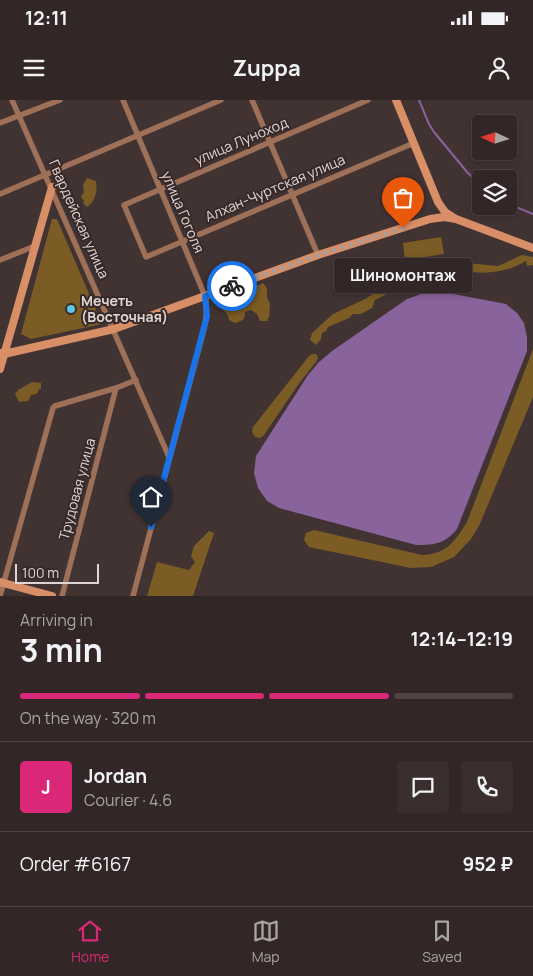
<!DOCTYPE html>
<html lang="en">
<head>
<meta charset="utf-8">
<style>
  :root { --surface:#322626; --page:#3a2e2e; --text:#f1f3f6; --muted:#a8a5a7; --line:#4d4343; --accent:#db2777 }
  body { margin:0; font-family:Manrope,sans-serif; background:var(--page); color:var(--text); height:100vh; display:flex; flex-direction:column; font-size:19px; white-space:nowrap }
  * { box-sizing:border-box; margin:0 }
  p { font-size:16px; color:var(--muted) }
  .icon { flex:none; width:28px; height:28px; fill:none; stroke:currentColor; stroke-width:2; stroke-linecap:round; stroke-linejoin:round }
  .map { position:relative; height:496px; overflow:hidden }
  .panel { display:flex; flex-direction:column; background:var(--surface); flex:1 }
  .panel>* { flex:none }
  .needle { width:32px; rotate:274deg }
  .fabs { position:absolute; left:472px; top:15px; display:grid; gap:10px }
  .fabs a { display:grid; place-items:center; width:45px; height:45px; border-radius:5px; background:var(--surface); box-shadow:0 2px 8px #0003,0 0 0 1px var(--line); font-size:25px }
  .scale { position:absolute; left:15px; bottom:12px; width:84px; box-sizing:border-box; padding-left:5px; border:2px solid #e0d5d5; border-top:0; font-size:14px; line-height:18px; white-space:nowrap; color:#e0d5d5; -webkit-text-stroke:4px #382929; paint-order:stroke }
  .pin { position:absolute; display:grid; place-items:center; width:42px; height:42px; color:#fff; margin:-51px -21px; border-radius:50% 50% 50% 0; rotate:-45deg; box-shadow:0 0 5px #0007 }
  .pin .icon { rotate:45deg }
  .courier { position:absolute; display:grid; place-items:center; width:50px; height:50px; margin:-25px; border:4px solid #1a73e8; border-radius:50%; background:#fff; color:#222; box-shadow:0 1px 6px #0007 }
  .bubble { position:absolute; height:35px; border-radius:5px; background:var(--surface); box-shadow:0 2px 8px #0003,0 0 0 1px var(--line); font-size:16px; font-weight:700; line-height:35px; text-align:center }
  .headline em { font-style:normal; font-weight:700 }
  .headline div { display:flex; flex-direction:column-reverse }
  .headline { display:flex; align-items:center; justify-content:space-between; height:85px; padding:0 20px }
  h1 { font-size:32px; font-weight:700; line-height:38px }
  .bar { display:grid; grid-template-columns:repeat(4,1fr); gap:8px 5px; align-content:center; height:60px; padding:0 20px }
  .bar i { height:6px; border-radius:4px; background:var(--line) }
  .bar .on { background:var(--accent) }
  .bar p { grid-column:span 4 }
  .line { display:flex; align-items:center; gap:12px; padding:0 20px; border-top:1px solid var(--line) }
  .line div { flex:1 }
  .round { display:grid; place-items:center; flex:none; width:52px; height:52px; border-radius:5px; background:var(--page) }
  .status { display:flex; justify-content:space-between; align-items:center; height:35px; padding:0 25px; background:var(--surface); direction:ltr }
  .status svg { height:14px; fill:currentColor }
  header { display:flex; justify-content:space-between; align-items:center; height:65px; padding:0 20px; background:var(--surface); font-size:22px; font-weight:700 }
  .tabs { display:flex; justify-content:space-around; align-items:center; height:70px; border-top:1px solid var(--line); background:var(--surface); font-size:14px; color:var(--muted) }
  .tabs a { display:grid; justify-items:center; gap:2px }
  .tabs .on { color:var(--accent) }
  .map>svg:first-child { display:block }
  .green { fill:#7b5c24 }
  .water { fill:#89639b }
  .lines { fill:none; stroke-linecap:round; stroke-linejoin:round }
  .stream { stroke:#89639b; stroke-width:2 }
  .street { stroke:#9e7057; stroke-width:5.5 }
  .secondary { stroke:#d88e66; stroke-width:8 }
  .done { stroke:#a99c9c; stroke-width:5; stroke-dasharray:0 9 }
  .route { stroke:#1a73e8; stroke-width:6 }
  .poi-dot { fill:#5cc7e7; stroke:#382929; stroke-width:2 }
  .labels { text-anchor:middle; stroke-width:4; stroke-linejoin:round; paint-order:stroke }
  .street-label { font-size:14px; fill:#e0d5d5; stroke:#382929 }
  .poi-label { font-size:14px; font-weight:bold; fill:#e0d5d5; stroke:#382929; text-anchor:start }
</style>
</head>
<body>
<div class="status"><b>12:11</b><svg viewBox="0 0 49 12"><path d="M0 12V9h3v3zM5 12V6h3v6zM10 12V3h3v9zM15 12V0h3v12zM26 1h20v11H26zM47 4h2v5h-2z"/></svg></div>
<header><svg class="icon" aria-label="menu" viewBox="0 0 24 24"><path d="M4 6h16M4 12h16M4 18h16"/></svg>Zuppa<svg class="icon" aria-label="person" viewBox="0 0 24 24"><circle cx="12" cy="8" r="4"/><path d="M4 21q1-7 8-7t8 7"/></svg></header>
<div class="map">
<svg width="533" height="496" viewBox="0 0 533 496">
  <rect width="100%" height="100%" fill="#423333"/>
  <path class="green" d="M 87,78 L 96,81 C 98,90 95,102 87,107 L 83,103 L 84,101 L 81,97 L 84,92 L 83,85 Z
    M 52,119 L 57,119 L 102,224 L 31,239 L 21,234 Z
    M 441,137 L 444,154 L 405,160 L 403,143 Z
    M 522,155 L 533,157 L 533,165 L 527,166 L 526,161 C 503,174 486,174 460,171 C 452,170 445,168 437,169 L 431,166 L 429,170 L 423,171 L 410,182 L 375,200 L 372,208 L 361,214 L 353,214 L 349,218 L 328,227 L 326,231 L 322,233 L 321,239 L 316,245 L 310,240 L 312,233 L 333,214 L 365,199 L 426,161 L 431,163 L 435,160 L 498,166 Z
    M 263,183 L 267,188 L 267,197 L 270,204 L 269,217 L 267,221 L 260,221 L 257,214 L 251,210 L 245,212 C 245,220 242,221 235,223 L 229,220 L 228,215 L 223,210 L 220,202 L 223,196 L 229,196 L 231,193 L 238,191 L 241,194 L 248,186 L 251,188 Z
    M 533,249 L 533,297 L 479,426 L 471,439 L 454,457 L 431,467 L 411,468 L 309,447 L 304,440 L 306,433 L 314,430 L 422,455 C 447,454 454,442 467,422 Z
    M 313,254 L 316,254 L 318,258 L 316,262 L 300,282 L 264,335 L 260,338 L 255,337 L 252,332 L 253,327 L 309,256 Z
    M 32,282 L 41,283 L 41,289 L 39,289 L 37,294 L 31,295 L 28,301 L 19,302 L 15,294 L 18,290 Z
    M 209,431 L 214,433 L 193,496 L 147,496 L 157,462 L 189,470 L 195,462 L 191,456 L 194,446 Z"/>
  <path class="water" d="M 443,192 L 506,204 L 517,213 L 524,223 L 527,237 L 527,251 L 457,429 C 445,444 434,445 416,445 L 279,408 L 267,401 L 258,388 L 254,373 L 256,356 L 308,275 L 319,262 L 332,251 L 407,199 L 424,193 Z"/>
  <g class="lines">
    <path class="stream" d="M 419,0 L 429,24 L 434,32 L 467,72 L 481,86
      M 509,104 L 533,114"/>
    <path class="street" d="M 12,0 L 169,357
      M 123,0 L 205,196 C 209,214 204,230 199,248 L 133,496
      M 252,0 L 318,155
      M 368,0 L 124,105 L 146,157 L 414,43
      M 0,23 L 60,0
      M 0,94 L 221,0
      M 0,160 L 35,146
      M 0,496 L 53,308 L 55,306 L 116,288 L 136,280
      M 62,496 L 116,288"/>
    <path class="secondary" d="M 396,0 L 438,102 L 445,112 L 456,119 L 533,148
      M 0,253 L 4,254 L 114,229 L 318,155 L 430,119 L 444,117 L 456,119
      M 0,269 L 52,87
      M 0,482 L 52,496"/>
  </g>
  <g class="lines">
    <path class="done" d="M 232,186 L 318,155 L 403,128"/>
    <path class="route" d="M 151,427 L 207,216 L 205,196 L 232,186"/>
  </g>
  <circle class="poi-dot" cx="71" cy="209" r="5"/>
  <g class="labels">
    <g class="street-label">
      <text transform="translate(241 41) rotate(-23)" y="5">улица Луноход</text>
      <text transform="translate(275 88) rotate(-23)" y="5">Алхан-Чуртская улица</text>
      <text transform="translate(183 112) rotate(67)" y="5">улица Гоголя</text>
      <text transform="translate(79 119) rotate(66)" y="5">Гвардейская улица</text>
      <text transform="translate(77 389) rotate(-75)" y="5">Трудовая улица</text>
    </g>
    <g class="poi-label">
      <text x="81" y="206">Мечеть<tspan x="81" dy="16">(Восточная)</tspan></text>
    </g>
  </g>
</svg>
<div class="fabs">
<a><svg class="needle" viewBox="-14 -14 28 28"><path d="M0-13l5 13h-10z" fill="#e53935"/><path d="M0 13l5-13h-10z" fill="#a8a5a7"/></svg></a>
<a><svg class="icon" aria-label="layers" viewBox="0 0 24 24"><path d="M12 4l9 5-9 5-9-5zM3 14l9 5 9-5"/></svg></a>
</div>
<div class="scale">100 m</div>
<div class="pin" style="left:403px;top:128px;background:#ea580c"><svg class="icon" aria-label="bag" viewBox="0 0 24 24"><path d="M5 8h14l-1 12H6zM9 8a3 3 0 0 1 6 0"/></svg></div>
<div class="pin" style="left:151px;top:427px;background:#1f2937"><svg class="icon" aria-label="home" viewBox="0 0 24 24"><path d="M3 11l9-7 9 7M6 9v11h12V9"/></svg></div>
<div class="courier" style="left:232px;top:186px"><svg class="icon" aria-label="bike" viewBox="0 0 24 24"><circle cx="6" cy="16" r="4"/><circle cx="18" cy="16" r="4"/><path d="M6 16l4-8h5l3 8M10 8l3 8H6M13 5h3"/></svg></div>
<div class="bubble" style="left:334px;top:158px;width:138px">Шиномонтаж</div>
</div>
<section class="panel">
<div class="headline"><div><h1>3 min</h1><p>Arriving in</p></div><em>12:14–12:19</em></div>
<div class="bar"><i class="on"></i><i class="on"></i><i class="on"></i><i></i><p>On the way · 320 m</p></div>
<div class="line" style="height:90px"><b class="round" style="background:var(--accent);color:#fff">J</b><div><b>Jordan</b><p>Courier · 4.6</p></div><a class="round"><svg class="icon" aria-label="chat" viewBox="0 0 24 24"><path d="M4 5h16v11H9l-5 4z"/></svg></a><a class="round"><svg class="icon" aria-label="phone" viewBox="0 0 24 24"><path d="M5 4h4l2 5-3 2q2 4 5 5l2-3 5 2v4C11 20 4 13 5 4z"/></svg></a></div>
<div class="line" style="height:65px"><div>Order #6167</div><b>952 ₽</b></div>
</section>
<nav class="tabs">
<a class="on"><svg class="icon" aria-label="home" viewBox="0 0 24 24"><path d="M3 11l9-7 9 7M6 9v11h12V9"/></svg>Home</a>
<a><svg class="icon" aria-label="map" viewBox="0 0 24 24"><path d="M3 6l6-2 6 2 6-2v14l-6 2-6-2-6 2zM9 4v14M15 6v14"/></svg>Map</a>
<a><svg class="icon" aria-label="saved" viewBox="0 0 24 24"><path d="M7 4h10v16l-5-4-5 4z"/></svg>Saved</a>
</nav>
</body>
</html>
